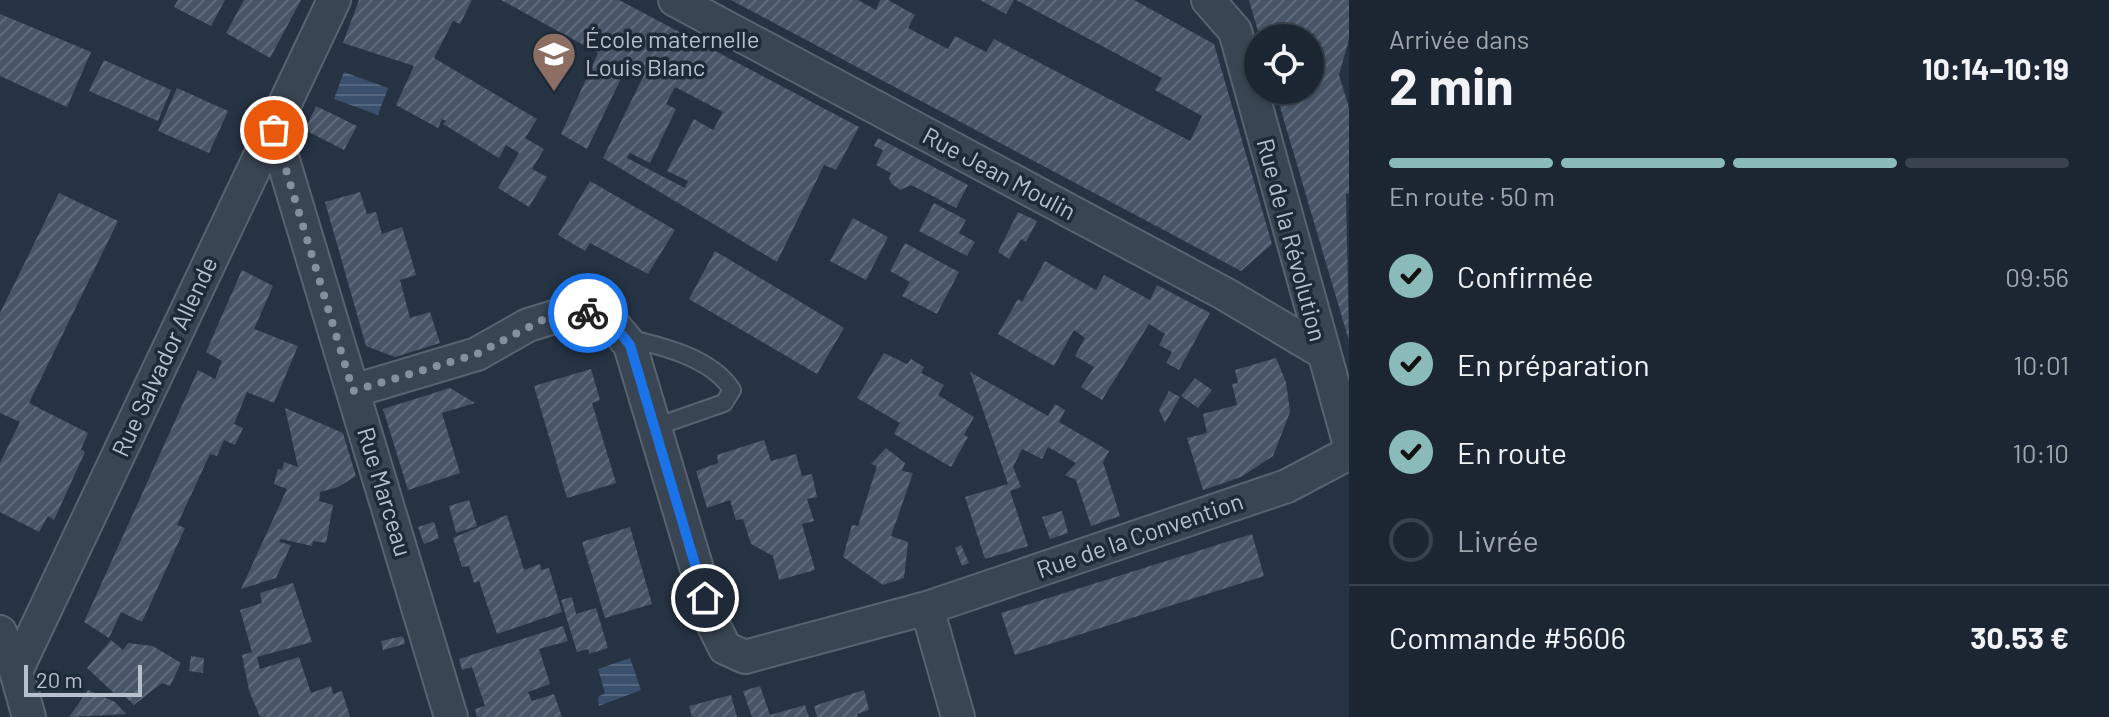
<!DOCTYPE html>
<html lang="fr">
<head>
<meta charset="utf-8">
<style>
  :root { --surface:#1c2632; --page:#29323e; --text:#f1f3f6; --muted:#a0a5ac; --line:#3a434d; --accent:#8bbbb9 }
  body { margin:0; font-family:Barlow,sans-serif; background:var(--page); color:var(--text); height:100vh; display:flex; flex-direction:column; font-size:30px; white-space:nowrap }
  * { box-sizing:border-box; margin:0 }
  p { font-size:26px; color:var(--muted) }
  .icon { flex:none; width:44px; height:44px; fill:none; stroke:currentColor; stroke-width:2; stroke-linecap:round; stroke-linejoin:round }
  .map { position:relative; flex:1; overflow:hidden }
  .sheet { display:flex; flex-direction:column; background:var(--surface); width:760px }
  .sheet>* { flex:none }
  .buttons { position:absolute; left:1244px; top:24px; display:grid; gap:16px }
  .buttons a { display:grid; place-items:center; width:80px; height:80px; border-radius:50%; background:var(--surface); box-shadow:0 2px 6px #0004,0 0 0 2px var(--line); font-size:40px }
  .scale { position:absolute; left:24px; bottom:20px; width:118px; box-sizing:border-box; padding-left:8px; border:4px solid #b8c0cd; border-top:0; font-size:22px; line-height:28px; white-space:nowrap; color:#b8c0cd; -webkit-text-stroke:6px #1f2a38; paint-order:stroke }
  .pin { position:absolute; display:grid; place-items:center; width:68px; height:68px; color:#fff; margin:-34px; border:4px solid #fff; border-radius:50%; box-shadow:0 2px 8px #0007 }
  .courier { position:absolute; display:grid; place-items:center; width:80px; height:80px; margin:-40px; border:6px solid #1a73e8; border-radius:50%; background:#fff; color:#222; box-shadow:0 2px 10px #0007 }
  .overview em { font-style:normal; font-weight:700 }
  .overview div { display:flex; flex-direction:column-reverse }
  .overview { display:flex; align-items:center; justify-content:space-between; height:136px; padding:0 40px }
  h1 { font-size:52px; font-weight:700; line-height:60px }
  .bar { display:grid; grid-template-columns:repeat(4,1fr); gap:12px 8px; align-content:center; height:96px; padding:0 40px }
  .bar i { height:10px; border-radius:6px; background:var(--line) }
  .bar .active { background:var(--accent) }
  .bar p { grid-column:span 4 }
  .line { display:flex; align-items:center; gap:20px; padding:0 40px; border-top:2px solid var(--line) }
  .line div { flex:1 }
  ol { padding:0 40px; list-style:none }
  li { display:flex; align-items:center; gap:24px; height:88px }
  li p { margin-inline-start:auto }
  li .icon { padding:8px; border-radius:50%; background:var(--accent); color:#111; stroke-width:4 }
  li:last-child { color:var(--muted) }
  li i { width:44px; height:44px; border:4px solid var(--line); border-radius:50% }
  main { display:flex; flex:1; min-height:0 }
  .map>svg:first-child { display:block }
  .water { fill:url(#water-rules) }
  .building { fill:url(#building-hatch); fill-rule:evenodd }
  .lines { fill:none; stroke-linecap:round; stroke-linejoin:round }
  .service-casing { stroke:#596370; stroke-width:20 }
  .minor-casing { stroke:#596370; stroke-width:36 }
  .service { stroke:#3a4553; stroke-width:16 }
  .minor { stroke:#3a4553; stroke-width:32 }
  .done { stroke:#858f9d; stroke-width:8; stroke-dasharray:0 14.4 }
  .route { stroke:#1a73e8; stroke-width:10 }
  .labels { text-anchor:middle; stroke-width:7; stroke-linejoin:round; paint-order:stroke }
  .poi-label { font-size:24px; fill:#b8c0cd; stroke:#1f2a38; text-anchor:start }
  .street-label { font-size:24px; fill:#b8c0cd; stroke:#1f2a38 }
</style>
</head>
<body>
<main>
<div class="map">
<svg width="1349" height="717" viewBox="0 0 1349 717">
  <defs>
    <pattern id="water-rules" width="6" height="5" patternUnits="userSpaceOnUse" patternTransform="scale(2)"><rect width="6" height="5" fill="#3b506c"/><path d="M0 2.5h6" fill="none" stroke="#556780"/></pattern>
    <pattern id="building-hatch" width="6" height="6" patternUnits="userSpaceOnUse" patternTransform="scale(2)"><rect width="6" height="6" fill="#485567"/><path d="M-1 1l2-2M0 6l6-6M5 7l2-2" fill="none" stroke="#606c7c"/></pattern>
  </defs>
  <rect width="100%" height="100%" fill="#263343"/>
  <path class="water" d="M 344,72 L 388,88 L 378,115 L 334,99 Z
    M 630,658 L 641,690 L 599,706 L 598,697 L 605,693 L 598,669 Z"/>
  <path class="building" d="M 178,0 L 225,0 L 211,26 L 174,7 Z
    M 244,0 L 301,0 L 270,58 L 226,33 Z
    M 359,0 L 472,0 L 460,24 L 453,21 L 434,58 L 537,119 L 525,138 L 544,149 L 532,169 L 547,177 L 529,207 L 498,188 L 519,153 L 506,145 L 499,158 L 443,124 L 446,121 L 442,119 L 438,128 L 396,105 L 414,66 L 343,43 Z
    M 501,0 L 619,0 L 859,127 L 836,170 L 824,165 L 777,262 L 603,158 L 643,77 L 626,68 L 587,149 L 561,134 L 598,53 ZM 675,87 L 723,112 L 713,130 L 694,119 L 667,171 L 688,181 L 685,188 L 627,158 L 630,153 L 650,163 L 676,109 L 666,104 Z
    M 731,0 L 858,0 L 876,10 L 880,0 L 888,0 L 915,15 L 908,28 L 948,49 L 955,36 L 986,52 L 994,39 L 1190,141 L 1202,116 L 1155,90 L 1162,78 L 1016,0 L 1134,0 L 1214,44 L 1272,244 L 1241,271 Z
    M 980,0 L 1014,0 L 1006,14 Z
    M 1249,0 L 1349,0 L 1349,39 L 1339,75 L 1349,108 L 1349,193 L 1346,194 L 1349,341 L 1275,90 L 1310,90 L 1310,38 L 1260,38 Z
    M 0,14 L 91,52 L 67,107 L 0,76 Z
    M 104,60 L 171,90 L 158,121 L 89,91 Z
    M 177,88 L 228,111 L 209,153 L 158,131 Z
    M 316,106 L 357,126 L 344,150 L 305,130 Z
    M 878,138 L 968,185 L 956,208 L 911,185 L 900,190 L 892,184 L 889,179 L 891,173 L 876,165 L 883,150 L 874,146 Z
    M 590,181 L 675,230 L 648,274 L 590,243 L 585,251 L 558,235 Z
    M 360,192 L 367,214 L 376,212 L 382,234 L 402,227 L 416,275 L 400,280 L 410,318 L 430,312 L 440,343 L 395,357 L 366,346 L 325,202 Z
    M 59,193 L 118,221 L 29,403 L 88,433 L 81,449 L 85,452 L 54,520 L 48,516 L 39,532 L 0,512 L 0,463 L 20,422 L 0,413 L 0,313 Z
    M 934,203 L 966,220 L 959,233 L 975,242 L 967,256 L 919,231 Z
    M 1018,212 L 1037,221 L 1026,242 L 1021,239 L 1009,259 L 998,252 Z
    M 853,218 L 888,237 L 866,280 L 830,261 Z
    M 905,243 L 959,272 L 937,314 L 902,296 L 910,282 L 890,271 Z
    M 715,251 L 844,328 L 817,374 L 689,299 Z
    M 1045,261 L 1096,290 L 1104,275 L 1150,300 L 1157,285 L 1210,313 L 1179,370 L 1166,363 L 1172,352 L 1159,345 L 1165,334 L 1149,324 L 1102,400 L 1081,387 L 1094,367 L 1075,356 L 1085,338 L 1074,330 L 1054,366 L 998,334 L 1018,299 L 1022,302 Z
    M 242,270 L 273,286 L 254,329 L 298,346 L 274,403 L 247,392 L 234,424 L 243,428 L 235,445 L 224,440 L 217,456 L 210,454 L 177,525 L 185,528 L 142,622 L 121,612 L 109,638 L 84,622 L 198,370 L 215,379 L 222,361 L 206,352 Z
    M 884,353 L 907,364 L 911,359 L 924,367 L 921,373 L 944,385 L 938,395 L 974,417 L 964,435 L 968,437 L 951,467 L 894,434 L 900,423 L 857,398 Z
    M 1276,358 L 1286,382 L 1290,412 L 1273,456 L 1241,477 L 1203,490 L 1187,438 L 1207,433 L 1203,414 L 1237,405 L 1232,384 L 1238,383 L 1235,370 Z
    M 591,369 L 600,400 L 592,403 L 616,483 L 567,498 L 534,386 Z
    M 970,372 L 1048,416 L 1055,404 L 1065,410 L 1059,422 L 1109,451 L 1103,462 L 1120,516 L 1091,526 L 1076,480 L 1065,475 L 1076,463 L 1048,447 L 1042,459 L 1022,449 L 1013,467 L 1021,487 L 1010,491 L 1028,546 L 985,559 L 965,497 L 1008,484 Z
    M 1195,378 L 1212,390 L 1198,408 L 1181,396 Z
    M 450,388 L 475,403 L 442,413 L 460,473 L 408,490 L 383,409 Z
    M 1169,391 L 1180,397 L 1165,423 L 1159,410 Z
    M 285,408 L 343,433 L 356,476 L 338,487 L 320,492 L 319,501 L 333,505 L 326,543 L 313,541 L 312,546 L 281,539 L 279,542 L 291,545 L 276,578 L 241,589 L 287,489 L 274,484 L 278,469 L 282,470 L 284,462 L 298,467 Z
    M 764,440 L 771,461 L 796,454 L 802,476 L 812,474 L 817,497 L 807,499 L 814,521 L 802,524 L 815,570 L 779,580 L 773,556 L 751,544 L 743,519 L 736,520 L 730,500 L 707,508 L 696,471 L 718,463 L 717,455 Z
    M 886,448 L 905,463 L 902,471 L 913,473 L 891,536 L 908,542 L 904,578 L 883,585 L 843,557 L 852,525 L 858,526 L 877,466 L 871,464 Z
    M 469,500 L 477,526 L 456,533 L 449,506 Z
    M 1062,511 L 1068,533 L 1050,539 L 1042,517 Z
    M 507,515 L 524,570 L 540,564 L 541,570 L 549,568 L 562,612 L 497,634 L 479,581 L 474,583 L 469,566 L 462,567 L 453,538 Z
    M 434,522 L 439,538 L 424,544 L 418,527 Z
    M 630,527 L 652,604 L 605,618 L 582,542 Z
    M 1252,534 L 1264,576 L 1015,655 L 1001,613 Z
    M 961,545 L 969,563 L 962,566 L 955,548 Z
    M 293,583 L 312,642 L 257,657 L 260,669 L 299,657 L 311,693 L 331,686 L 333,694 L 342,691 L 350,717 L 260,717 L 249,690 L 242,655 L 252,652 L 240,610 L 262,603 L 260,593 Z
    M 572,597 L 576,614 L 596,608 L 608,648 L 589,654 L 588,649 L 577,652 L 561,600 Z
    M 563,626 L 568,641 L 539,649 L 550,684 L 528,692 L 532,701 L 554,694 L 562,717 L 477,717 L 475,709 L 485,706 L 472,667 L 462,670 L 459,659 Z
    M 403,636 L 405,644 L 383,650 L 381,641 Z
    M 111,640 L 123,650 L 128,643 L 153,646 L 181,663 L 170,686 L 162,683 L 134,705 L 121,693 L 117,696 L 87,668 Z
    M 191,656 L 204,658 L 203,673 L 189,671 Z
    M 760,686 L 770,715 L 805,705 L 809,717 L 752,717 L 743,691 Z
    M 88,690 L 115,702 L 126,714 L 69,717 Z
    M 864,690 L 869,710 L 857,714 L 858,717 L 817,717 L 814,706 Z
    M 731,695 L 737,717 L 692,717 L 689,706 Z"/>
  <g class="lines">
    <g class="service-casing">
      <path id="service" d="M 627,338 C 662,346 712,358 732,390 L 724,403 L 655,427"/>
    </g>
    <g class="minor-casing">
      <path id="minor" d="M 675,0 L 1225,294 L 1321,351
        M 1208,0 L 1235,31 L 1349,442
        M 274,130 L 451,717
        M 353,391 L 477,354 L 528,325 L 574,311 L 611,322 L 630,345 L 714,626 L 725,648 L 745,657 L 927,608 L 1287,486 L 1349,453
        M 927,608 L 958,717
        M 0,632 L 16,671 L 29,717
        M 16,671 L 334,0"/>
    </g>
    <use href="#service" class="service"/>
    <use href="#minor" class="minor"/>
  </g>
  <g class="lines">
    <path class="done" d="M 274,130 L 353,391 L 477,354 L 550,316 L 588,313"/>
    <path class="route" d="M 588,313 L 611,322 L 630,345 L 705,598"/>
  </g>
  <defs>
    <g id="school-pin" transform="scale(2.3)"><path d="M0 17L-7.5 6A9.5 9.5 0 1 1 7.5 6Z" fill="#8d6e63" stroke="#1f2a38"/><path d="M0-5L7-2L0 1L-7-2ZM-4 1L0 2.5L4 1V4Q0 6-4 4Z" fill="#fff"/></g>
  </defs>
  <g fill-rule="evenodd">
    <use href="#school-pin" x="554" y="54"/>
  </g>
  <g class="labels">
    <g class="poi-label">
      <text x="585" y="48">École maternelle<tspan x="585" dy="28">Louis Blanc</tspan></text>
    </g>
    <g class="street-label">
      <text transform="translate(999 174) rotate(28)" y="8">Rue Jean Moulin</text>
      <text transform="translate(1291 240) rotate(75)" y="8">Rue de la Révolution</text>
      <text transform="translate(165 357) rotate(-65)" y="8">Rue Salvador Allende</text>
      <text transform="translate(384 492) rotate(73)" y="8">Rue Marceau</text>
      <text transform="translate(1140 536) rotate(-19)" y="8">Rue de la Convention</text>
    </g>
  </g>
</svg>
<div class="buttons">
<a><svg class="icon" aria-label="locate" viewBox="0 0 24 24"><circle cx="12" cy="12" r="6"/><path d="M12 2v4M12 18v4M2 12h4M18 12h4"/></svg></a>
</div>
<div class="scale">20 m</div>
<div class="pin" style="left:274px;top:130px;background:#ea580c"><svg class="icon" aria-label="bag" viewBox="0 0 24 24"><path d="M5 8h14l-1 12H6zM9 8a3 3 0 0 1 6 0"/></svg></div>
<div class="pin" style="left:705px;top:598px;background:#1f2937"><svg class="icon" aria-label="home" viewBox="0 0 24 24"><path d="M3 11l9-7 9 7M6 9v11h12V9"/></svg></div>
<div class="courier" style="left:588px;top:313px"><svg class="icon" aria-label="bike" viewBox="0 0 24 24"><circle cx="6" cy="16" r="4"/><circle cx="18" cy="16" r="4"/><path d="M6 16l4-8h5l3 8M10 8l3 8H6M13 5h3"/></svg></div>
</div>
<section class="sheet">
<div class="overview"><div><h1>2 min</h1><p>Arrivée dans</p></div><em>10:14–10:19</em></div>
<div class="bar"><i class="active"></i><i class="active"></i><i class="active"></i><i></i><p>En route · 50 m</p></div>
<ol>
<li><svg class="icon" aria-label="check" viewBox="0 0 24 24"><path d="M5 12l5 5 9-10"/></svg>Confirmée<p>09:56</p></li>
<li><svg class="icon" aria-label="check" viewBox="0 0 24 24"><path d="M5 12l5 5 9-10"/></svg>En préparation<p>10:01</p></li>
<li><svg class="icon" aria-label="check" viewBox="0 0 24 24"><path d="M5 12l5 5 9-10"/></svg>En route<p>10:10</p></li>
<li><i></i>Livrée</li>
</ol>
<div class="line" style="height:104px"><div>Commande #5606</div><b>30.53 €</b></div>
</section>
</main>
</body>
</html>
